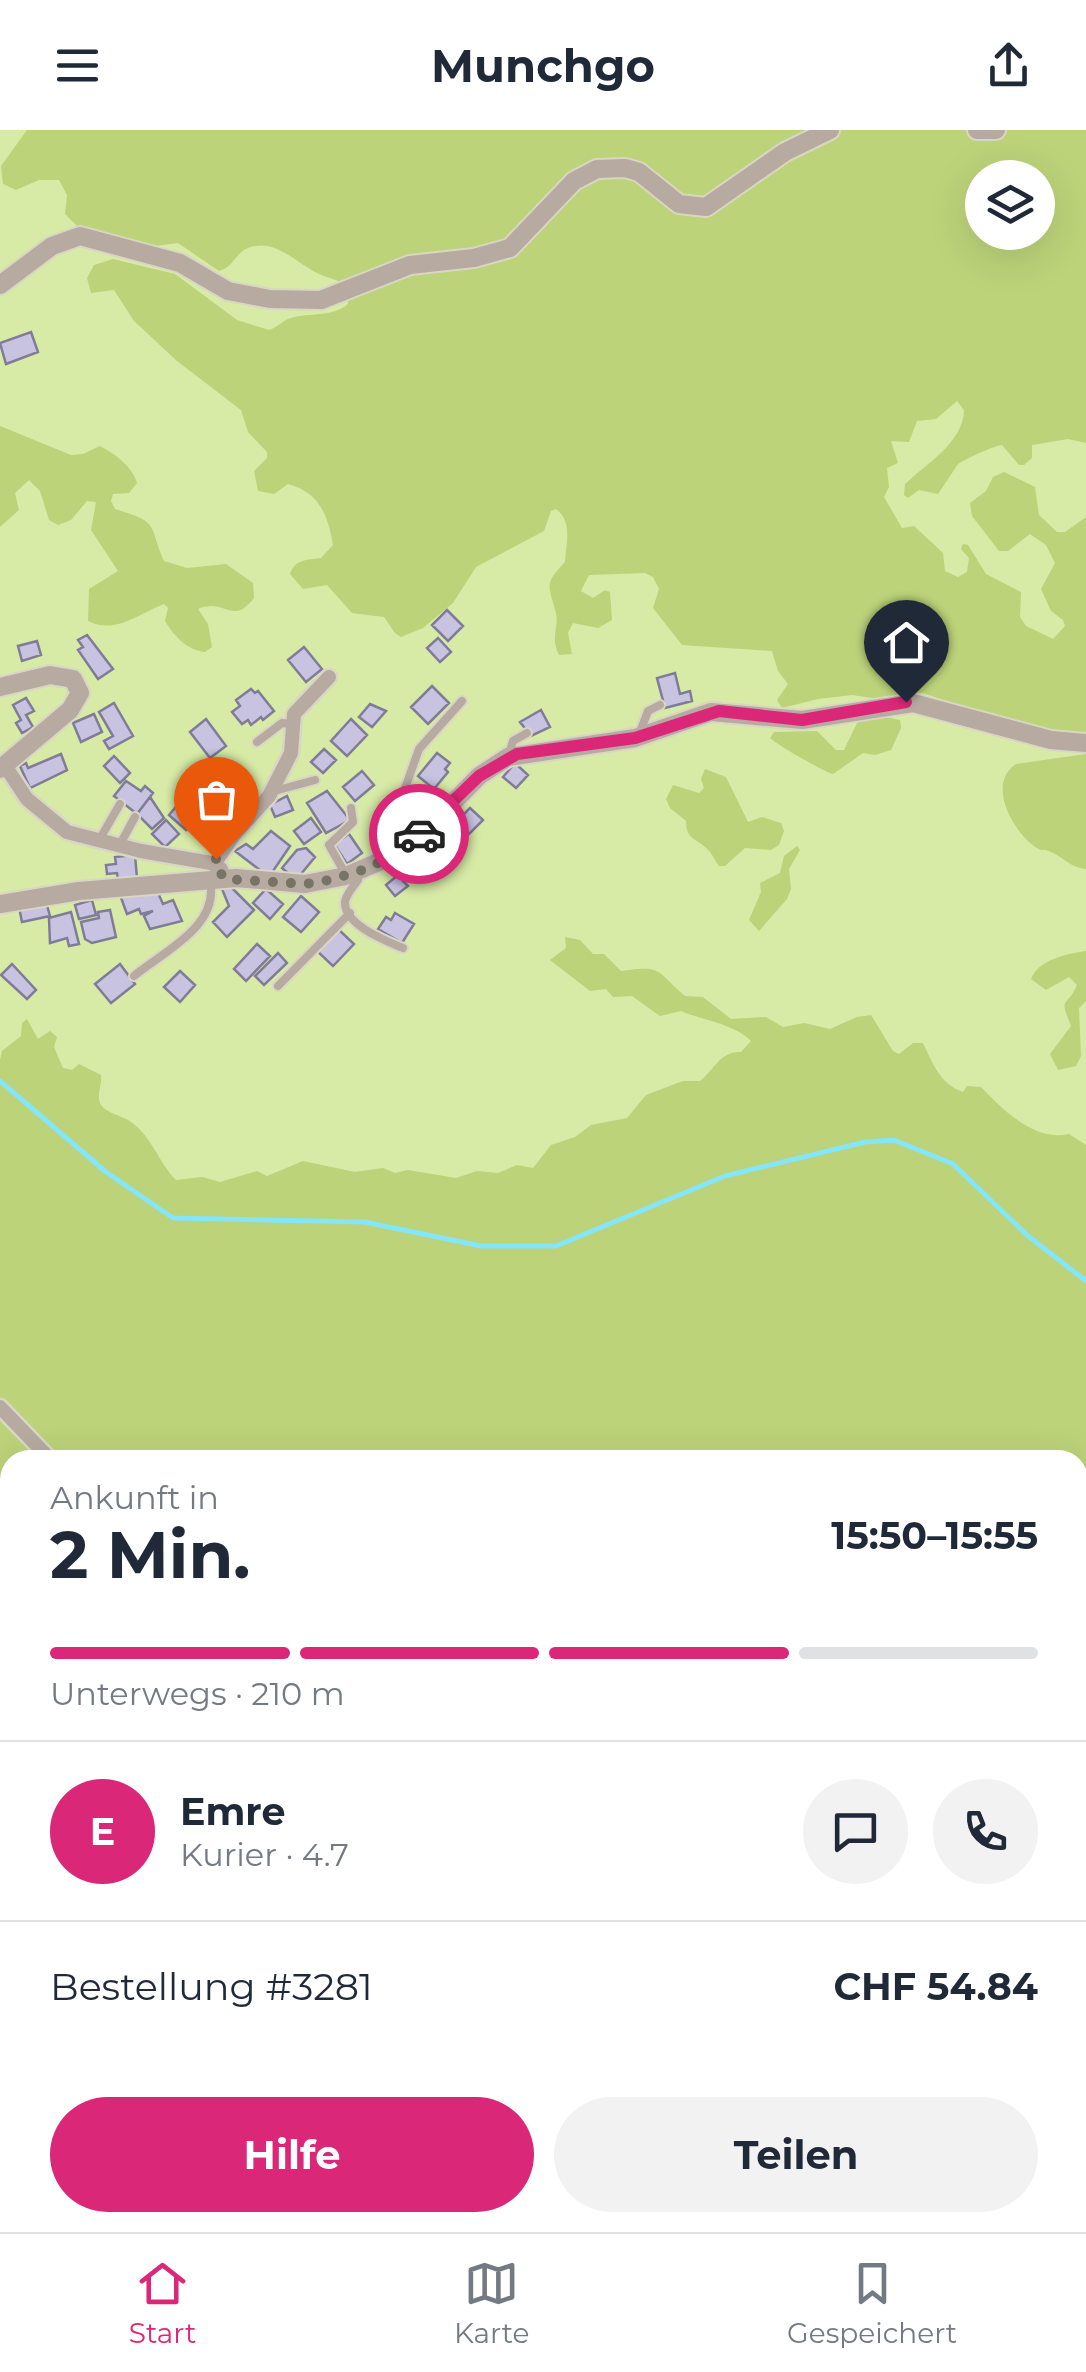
<!DOCTYPE html>
<html lang="de">
<head>
<meta charset="utf-8">
<style>
  :root { --surface:#fff; --page:#f2f2f3; --text:#1f2937; --muted:#747a83; --line:#e0e1e3; --accent:#db2777 }
  body { margin:0; font-family:Montserrat,sans-serif; background:var(--page); color:var(--text); height:100vh; display:flex; flex-direction:column; font-size:38px; white-space:nowrap }
  * { box-sizing:border-box; margin:0 }
  p { font-size:32px; color:var(--muted) }
  .icon { flex:none; width:55px; height:55px; fill:none; stroke:currentColor; stroke-width:2; stroke-linecap:round; stroke-linejoin:round }
  .map { position:relative; flex:1; overflow:hidden }
  .drawer { position:absolute; left:0px; top:1320px; width:1088px; height:782px; display:flex; flex-direction:column; background:var(--surface); border-radius:30px 30px 0 0; box-shadow:0 10px 40px #0002 }
  .drawer>* { flex:none }
  .fabs { position:absolute; left:965px; top:30px; display:grid; gap:20px }
  .fabs a { display:grid; place-items:center; width:90px; height:90px; border-radius:50%; background:var(--surface); box-shadow:0 10px 40px #0002; font-size:50px }
  .pin { position:absolute; display:grid; place-items:center; width:85px; height:85px; color:#fff; margin:-102px -42px; border-radius:50% 50% 50% 0; rotate:-45deg; box-shadow:0 0 10px #0007 }
  .pin .icon { rotate:45deg }
  .courier { position:absolute; display:grid; place-items:center; width:100px; height:100px; margin:-50px; border:8px solid #db2777; border-radius:50%; background:#fff; color:#222; box-shadow:0 2px 12px #0007 }
  .head em { font-style:normal; font-weight:700 }
  .head div { display:flex; flex-direction:column-reverse }
  .head { display:flex; align-items:center; justify-content:space-between; height:170px; padding:0 50px }
  h1 { font-size:65px; font-weight:700; line-height:75px }
  .bar { display:grid; grid-template-columns:repeat(4,1fr); gap:15px 10px; align-content:center; height:120px; padding:0 50px }
  .bar i { height:12px; border-radius:8px; background:var(--line) }
  .bar .current { background:var(--accent) }
  .bar p { grid-column:span 4 }
  .line { display:flex; align-items:center; gap:25px; padding:0 50px; border-top:2px solid var(--line) }
  .line div { flex:1 }
  .round { display:grid; place-items:center; flex:none; width:105px; height:105px; border-radius:52px; background:var(--page) }
  .cta { display:flex; gap:20px; margin-top:auto; padding:20px 50px }
  .cta a { flex:1; height:115px; border-radius:60px; background:var(--accent); color:#fff; font-size:40px; font-weight:700; line-height:115px; text-align:center }
  .cta a+a { background:var(--page); color:var(--text) }
  header { display:flex; justify-content:space-between; align-items:center; height:130px; padding:0 50px; background:var(--surface); font-size:45px; font-weight:700 }
  .dock { display:flex; justify-content:space-around; align-items:center; height:140px; border-top:2px solid var(--line); background:var(--surface); font-size:28px; color:var(--muted) }
  .dock a { display:grid; justify-items:center; gap:5px }
  .dock .current { color:var(--accent) }
  .map>svg:first-child { display:block }
  .green { fill:#d7eaa6; fill-rule:evenodd }
  .forest { fill:#bcd379; fill-rule:evenodd }
  .lines { fill:none; stroke-linecap:round; stroke-linejoin:round }
  .stream { stroke:#85e5f9; stroke-width:5 }
  .building { fill:#c8c3e1; stroke:#807c98; stroke-width:2.5 }
  .service-casing { stroke:#d9d6c4; stroke-width:12 }
  .minor-casing { stroke:#d9d6c4; stroke-width:19 }
  .tertiary-casing { stroke:#d9d6c4; stroke-width:22 }
  .service { stroke:#b6aaa1; stroke-width:8 }
  .minor { stroke:#b6aaa1; stroke-width:14 }
  .tertiary { stroke:#b6aaa1; stroke-width:18 }
  .done { stroke:#777466; stroke-width:10; stroke-dasharray:0 18 }
  .route { stroke:#db2777; stroke-width:12 }
</style>
</head>
<body>
<header><svg class="icon" aria-label="menu" viewBox="0 0 24 24"><path d="M4 6h16M4 12h16M4 18h16"/></svg>Munchgo<svg class="icon" aria-label="share" viewBox="0 0 24 24"><path d="M12 15V3M7 8l5-5 5 5M5 13v7h14v-7"/></svg></header>
<div class="map">
<svg width="1086" height="2102" viewBox="0 0 1086 2102">
  <rect width="100%" height="100%" fill="#fefbe8"/>
  <path class="green" d="M 0,0 L 1086,0 L 1086,2102 L 0,2102 ZM 982,48 L 1038,48 L 1038,102 L 982,102 ZM 10,1330 L 1078,1330 L 1078,2092 L 10,2092 Z"/>
  <path class="forest" d="M 27,0 L 1086,0 L 1086,313 L 1068,309 L 1032,315 L 1032,328 L 1024,335 L 1019,335 L 1002,315 C 995,315 964,330 958,334 L 938,364 L 919,360 L 908,368 L 904,365 L 905,354 C 925,335 964,312 964,280 L 957,271 L 936,289 L 917,291 L 909,312 L 891,311 L 898,333 L 887,338 L 889,357 L 884,367 L 902,398 L 914,396 L 943,423 L 945,441 L 958,447 L 967,442 L 969,428 L 961,419 L 963,414 L 968,415 L 986,444 L 1021,462 L 1020,487 L 1026,496 L 1053,509 L 1065,496 L 1063,490 L 1051,481 L 1041,459 L 1055,433 L 1046,415 L 1030,404 L 1008,421 L 999,421 L 972,386 L 970,373 L 986,361 L 993,347 L 1004,342 L 1035,357 L 1039,385 L 1057,402 L 1065,402 L 1086,387 L 1086,602 L 1048,603 L 922,563 L 879,569 L 852,565 L 818,569 L 782,578 L 777,570 L 788,554 L 778,541 L 772,521 L 682,515 L 653,478 L 659,459 L 653,447 L 645,443 L 589,445 L 581,461 L 593,468 L 605,460 L 610,462 L 612,490 L 598,498 L 573,493 L 568,503 L 572,524 L 559,525 C 550,506 559,499 556,483 C 549,455 543,455 565,432 C 566,413 573,392 556,379 L 551,381 L 544,401 L 476,437 L 453,473 L 423,498 L 401,507 L 395,503 L 384,487 L 352,483 L 327,455 L 303,459 L 290,444 C 295,429 307,430 321,428 L 333,415 C 328,385 319,362 288,354 L 274,364 L 258,361 L 254,341 L 267,328 L 267,322 L 248,302 L 241,280 L 177,231 L 134,191 L 114,160 L 91,163 L 87,148 L 94,135 L 113,129 L 175,144 L 237,190 L 269,200 C 278,197 283,190 291,188 C 310,182 331,188 348,174 L 347,157 C 339,149 330,149 319,144 C 297,134 275,107 248,118 C 235,123 234,137 219,141 L 178,113 L 148,117 L 79,98 L 65,84 L 67,65 L 59,50 L 39,50 L 16,60 L 3,54 L 1,36 ZM 982,48 L 1038,48 L 1038,102 L 982,102 Z
    M 0,296 L 71,325 L 83,324 L 100,316 C 114,323 133,337 137,353 L 129,363 L 113,364 L 111,371 L 115,379 C 161,393 148,394 164,431 L 187,438 L 226,434 L 253,453 L 254,468 C 232,497 225,467 198,479 L 208,494 L 212,517 L 205,522 C 187,520 174,506 165,491 L 168,478 L 164,474 C 140,483 115,505 88,491 L 89,459 L 118,441 L 91,400 L 96,372 L 87,371 L 71,390 L 58,395 L 49,390 L 40,361 L 29,350 L 15,363 L 19,380 L 0,397 Z
    M 873,584 L 900,590 L 901,598 L 891,620 L 875,625 L 863,623 L 833,644 C 824,642 776,614 770,608 L 774,602 L 817,601 L 836,620 L 844,620 L 857,593 Z
    M 1086,624 L 1086,739 C 1069,737 1065,728 1051,722 C 1040,717 1045,723 1035,717 C 1013,701 986,654 1016,634 Z
    M 705,639 L 726,647 L 748,692 L 762,687 L 781,693 L 784,701 L 779,715 L 771,720 L 745,718 L 725,736 L 719,736 C 716,732 713,726 710,722 C 699,708 686,712 686,691 L 670,678 L 666,669 L 673,655 L 699,663 L 704,658 L 701,649 Z
    M 797,716 L 800,720 L 789,739 L 791,759 L 787,769 L 759,801 L 749,790 L 761,762 L 760,753 L 780,743 L 784,726 Z
    M 565,807 L 580,810 L 593,824 L 604,824 L 621,841 C 663,835 655,840 685,866 L 703,867 L 731,889 L 766,887 L 783,897 L 804,893 L 830,899 L 857,887 L 871,885 L 893,921 L 899,924 L 913,913 L 923,913 C 933,934 940,954 963,962 L 967,956 L 981,957 C 1002,979 1035,1012 1069,1004 L 1086,1015 L 1086,1410 L 1078,1415 L 1078,1330 L 10,1330 L 10,1407 L 0,1404 L 0,930 L 2,921 L 21,906 L 22,893 L 27,889 L 38,909 L 50,901 L 57,907 L 54,917 L 63,938 L 72,940 L 79,934 L 101,945 C 102,954 98,961 99,969 C 100,983 123,985 131,992 C 153,1008 158,1032 176,1050 L 202,1047 L 220,1052 L 257,1041 L 267,1046 L 303,1031 L 355,1042 L 383,1038 L 395,1043 L 408,1040 L 456,1048 L 477,1041 L 498,1043 L 517,1035 L 533,1038 L 551,1015 L 575,1007 L 591,995 L 627,988 L 646,965 L 683,951 L 700,951 C 715,939 720,921 741,922 L 751,911 C 735,894 702,890 681,881 L 660,886 L 632,866 L 613,867 L 606,859 L 590,861 L 550,830 L 566,818 Z
    M 1086,821 L 1086,871 L 1079,878 L 1081,926 L 1076,936 L 1058,940 L 1050,924 L 1071,896 C 1058,864 1067,879 1077,855 L 1069,847 L 1046,860 L 1031,849 C 1039,829 1067,824 1086,821 Z
    M 0,1495 L 10,1501 L 10,2092 L 923,2093 L 915,2102 L 0,2102 Z"/>
  <g class="lines">
    <path class="stream" d="M 0,951 L 106,1042 L 173,1088 L 365,1092 L 481,1116 L 556,1116 L 725,1046 L 865,1012 L 894,1010 L 953,1034 L 1028,1106 L 1086,1151"/>
  </g>
  <path class="building" d="M 31,202 L 38,222 L 6,234 L 0,213 Z
    M 447,480 L 463,496 L 448,511 L 432,495 Z
    M 87,505 L 113,539 L 98,549 L 78,520 L 83,517 L 78,510 Z
    M 438,508 L 451,522 L 440,532 L 427,518 Z
    M 37,511 L 41,525 L 22,531 L 18,516 Z
    M 304,517 L 322,539 L 306,552 L 288,530 Z
    M 675,543 L 680,564 L 690,561 L 692,571 L 665,578 L 657,548 Z
    M 432,556 L 449,573 L 428,594 L 411,577 Z
    M 251,559 L 255,563 L 258,561 L 274,581 L 263,590 L 261,587 L 251,595 L 248,590 L 242,594 L 232,582 L 240,576 L 236,570 Z
    M 26,568 L 34,581 L 26,585 L 33,597 L 22,603 L 16,593 L 21,590 L 13,575 Z
    M 114,573 L 133,606 L 109,619 L 104,611 L 113,606 L 99,582 Z
    M 370,574 L 386,581 L 372,597 L 359,587 Z
    M 541,580 L 550,597 L 531,606 L 520,592 Z
    M 94,584 L 102,602 L 81,612 L 73,593 Z
    M 206,589 L 226,616 L 210,628 L 190,602 Z
    M 351,589 L 367,605 L 347,626 L 331,611 Z
    M 324,619 L 336,630 L 323,643 L 311,632 Z
    M 437,623 L 450,633 L 445,639 L 448,642 L 434,659 L 418,646 Z
    M 61,624 L 67,640 L 30,658 L 20,636 L 26,633 L 28,638 Z
    M 114,626 L 130,643 L 120,653 L 104,636 Z
    M 515,633 L 528,645 L 516,658 L 503,647 Z
    M 362,641 L 374,655 L 355,671 L 343,657 Z
    M 126,651 L 141,661 L 145,656 L 153,663 L 137,684 L 114,666 Z
    M 229,661 L 245,685 L 219,712 L 200,684 Z
    M 327,661 L 350,690 L 326,703 L 307,673 Z
    M 287,666 L 293,680 L 275,687 L 270,675 Z
    M 150,667 L 164,688 L 152,699 L 137,684 Z
    M 180,672 L 196,688 L 186,700 L 169,685 Z
    M 470,678 L 483,690 L 468,705 L 455,693 Z
    M 311,688 L 321,702 L 304,714 L 294,701 Z
    M 166,690 L 179,704 L 165,717 L 152,704 Z
    M 271,701 L 290,716 L 269,747 L 235,721 L 246,714 L 253,719 Z
    M 349,704 L 362,723 L 347,734 L 334,714 Z
    M 306,718 L 315,727 L 296,750 L 282,738 L 297,720 Z
    M 409,723 L 421,737 L 403,751 L 408,756 L 395,766 L 386,755 L 398,745 L 392,737 Z
    M 135,725 L 137,748 L 118,750 L 117,743 L 107,744 L 106,735 L 116,734 L 115,727 Z
    M 231,757 L 254,780 L 227,807 L 213,792 L 229,776 L 222,759 Z
    M 266,759 L 283,774 L 270,789 L 253,773 Z
    M 158,763 L 163,774 L 173,770 L 182,791 L 150,799 L 144,786 L 153,781 L 141,784 L 139,779 L 127,784 L 120,765 Z
    M 301,766 L 319,782 L 301,802 L 283,787 Z
    M 92,770 L 96,785 L 79,789 L 75,775 Z
    M 46,772 L 50,786 L 22,792 L 19,777 Z
    M 110,780 L 116,807 L 92,813 L 85,809 L 81,792 L 99,788 L 98,782 Z
    M 71,782 L 79,814 L 69,816 L 67,808 L 50,813 L 49,788 Z
    M 395,783 L 414,794 L 402,813 L 378,799 L 386,787 L 391,790 Z
    M 338,799 L 354,814 L 333,836 L 317,821 Z
    M 257,814 L 270,826 L 246,851 L 234,839 Z
    M 278,823 L 287,833 L 264,855 L 255,846 Z
    M 12,834 L 36,860 L 27,869 L 1,845 Z
    M 120,834 L 135,854 L 111,873 L 95,854 Z
    M 180,841 L 195,855 L 180,872 L 164,857 Z
    M 1084,1536 L 1086,1571 L 1080,1579 L 1078,1545 Z"/>
  <g class="lines">
    <g class="service-casing">
      <path id="service" d="M 640,602 L 648,581 L 660,575
        M 257,612 L 282,593 L 291,594
        M 509,624 L 513,611 L 527,603
        M 278,660 L 315,650
        M 98,712 L 120,674
        M 119,716 L 135,687
        M 395,722 L 387,709 L 419,619 L 462,571
        M 357,743 L 358,750 C 354,756 346,764 345,772 C 344,795 386,811 403,818
        M 346,745 L 329,715 L 353,692 L 351,678
        M 134,846 C 163,822 220,796 210,751
        M 278,856 L 350,783"/>
    </g>
    <g class="minor-casing">
      <path id="minor" d="M 4,634 L 27,669 L 67,702 L 141,721 L 211,733 L 221,739 L 225,749
        M 214,734 L 234,705 L 269,666 L 291,623 L 294,584 L 329,547
        M 0,1277 L 51,1330
        M 1086,1433 L 1081,1445 L 1086,1464
        M 1078,1806 L 1086,1786
        M 990,2102 L 993,2092"/>
    </g>
    <g class="tertiary-casing">
      <path id="tertiary" d="M 977,0 L 996,0
        M 0,155 L 52,116 L 80,106 L 180,133 L 228,161 L 270,169 L 321,170 L 410,135 L 474,128 L 510,118 L 574,51 L 597,39 L 625,38 L 639,42 L 679,74 L 706,77 L 785,22 L 830,0
        M 0,557 L 50,545 L 73,549 L 80,563 L 70,580 L 0,639
        M 0,774 L 79,761 L 236,748 L 305,754 L 346,746 L 388,728 L 439,687 L 479,646 L 508,627 L 635,608 L 711,582 L 802,590 L 913,573 L 1051,610 L 1086,613"/>
    </g>
    <use href="#service" class="service"/>
    <use href="#minor" class="minor"/>
    <use href="#tertiary" class="tertiary"/>
  </g>
  <g class="lines">
    <path class="done" d="M 216,729 L 214,734 L 225,749 L 305,754 L 330,750 L 372,737 L 419,704"/>
    <path class="route" d="M 419,704 L 479,646 L 517,624 L 635,608 L 719,581 L 802,590 L 906,572"/>
  </g>
</svg>
<div class="fabs">
<a><svg class="icon" aria-label="layers" viewBox="0 0 24 24"><path d="M12 4l9 5-9 5-9-5zM3 14l9 5 9-5"/></svg></a>
</div>
<div class="pin" style="left:216px;top:729px;background:#ea580c"><svg class="icon" aria-label="bag" viewBox="0 0 24 24"><path d="M5 8h14l-1 12H6zM9 8a3 3 0 0 1 6 0"/></svg></div>
<div class="pin" style="left:906px;top:572px;background:#1f2937"><svg class="icon" aria-label="home" viewBox="0 0 24 24"><path d="M3 11l9-7 9 7M6 9v11h12V9"/></svg></div>
<div class="courier" style="left:419px;top:704px"><svg class="icon" aria-label="car" viewBox="0 0 24 24"><path d="M5 17H2v-5l4-1 3-4h7l3 4 3 1v5h-3M9 17h6M6 11h13"/><circle cx="7" cy="17" r="2"/><circle cx="17" cy="17" r="2"/></svg></div>
<section class="drawer">
<div class="head"><div><h1>2 Min.</h1><p>Ankunft in</p></div><em>15:50–15:55</em></div>
<div class="bar"><i class="current"></i><i class="current"></i><i class="current"></i><i></i><p>Unterwegs · 210 m</p></div>
<div class="line" style="height:180px"><b class="round" style="background:var(--accent);color:#fff">E</b><div><b>Emre</b><p>Kurier · 4.7</p></div><a class="round"><svg class="icon" aria-label="chat" viewBox="0 0 24 24"><path d="M4 5h16v11H9l-5 4z"/></svg></a><a class="round"><svg class="icon" aria-label="phone" viewBox="0 0 24 24"><path d="M5 4h4l2 5-3 2q2 4 5 5l2-3 5 2v4C11 20 4 13 5 4z"/></svg></a></div>
<div class="line" style="height:130px"><div>Bestellung #3281</div><b>CHF 54.84</b></div>
<div class="cta"><a>Hilfe</a><a>Teilen</a></div>
</section>
</div>
<nav class="dock">
<a class="current"><svg class="icon" aria-label="home" viewBox="0 0 24 24"><path d="M3 11l9-7 9 7M6 9v11h12V9"/></svg>Start</a>
<a><svg class="icon" aria-label="map" viewBox="0 0 24 24"><path d="M3 6l6-2 6 2 6-2v14l-6 2-6-2-6 2zM9 4v14M15 6v14"/></svg>Karte</a>
<a><svg class="icon" aria-label="saved" viewBox="0 0 24 24"><path d="M7 4h10v16l-5-4-5 4z"/></svg>Gespeichert</a>
</nav>
</body>
</html>
